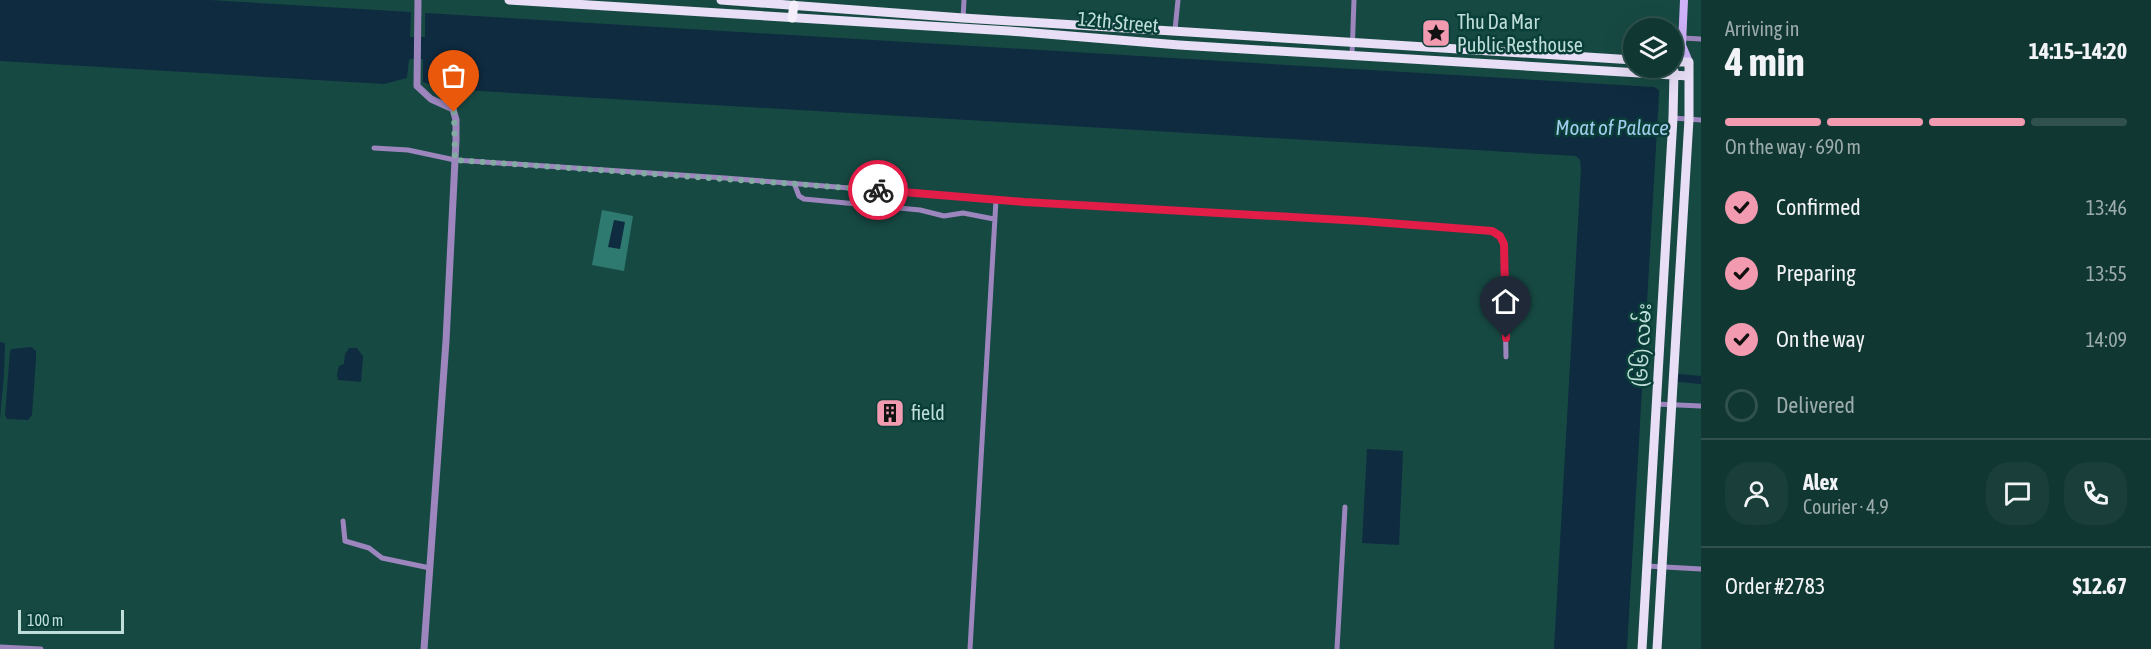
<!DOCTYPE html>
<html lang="en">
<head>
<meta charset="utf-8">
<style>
  :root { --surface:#113732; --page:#1a3f3a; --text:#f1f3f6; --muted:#9cacac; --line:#30514d; --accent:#f29ab0 }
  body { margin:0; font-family:"Asap Condensed","Noto Sans Myanmar",sans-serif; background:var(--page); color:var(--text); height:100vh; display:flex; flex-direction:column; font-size:22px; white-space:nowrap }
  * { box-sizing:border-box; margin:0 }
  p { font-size:20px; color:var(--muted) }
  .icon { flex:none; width:33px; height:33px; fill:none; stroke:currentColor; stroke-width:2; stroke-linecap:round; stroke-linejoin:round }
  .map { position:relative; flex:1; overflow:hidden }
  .panel { display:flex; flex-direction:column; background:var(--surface); width:450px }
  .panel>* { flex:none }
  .controls { position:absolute; left:1623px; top:18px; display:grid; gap:12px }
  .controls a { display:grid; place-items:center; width:60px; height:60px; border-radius:50%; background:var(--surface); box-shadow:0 6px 24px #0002,0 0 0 2px var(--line); font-size:30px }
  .scale { position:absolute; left:18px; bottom:15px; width:106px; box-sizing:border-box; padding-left:6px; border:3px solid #bfded9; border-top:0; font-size:16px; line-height:21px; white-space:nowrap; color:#bfded9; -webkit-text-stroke:4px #093f38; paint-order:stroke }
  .pin { position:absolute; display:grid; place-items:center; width:51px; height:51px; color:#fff; margin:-62px -26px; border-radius:50% 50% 50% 0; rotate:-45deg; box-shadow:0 0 6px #0007 }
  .pin .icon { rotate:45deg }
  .courier { position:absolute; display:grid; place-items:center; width:60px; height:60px; margin:-30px; border:4px solid #e11d48; border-radius:50%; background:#fff; color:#222; box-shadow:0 2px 8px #0007 }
  .headline em { font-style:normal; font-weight:700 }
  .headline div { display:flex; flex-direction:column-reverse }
  .headline { display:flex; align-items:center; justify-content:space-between; height:102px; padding:0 24px }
  h1 { font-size:39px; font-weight:700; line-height:45px }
  .bar { display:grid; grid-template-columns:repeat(4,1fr); gap:9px 6px; align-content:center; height:72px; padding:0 24px }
  .bar i { height:8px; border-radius:4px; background:var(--line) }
  .bar .current { background:var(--accent) }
  .bar p { grid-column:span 4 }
  .line { display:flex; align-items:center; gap:15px; padding:0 24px; border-top:2px solid var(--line) }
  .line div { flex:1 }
  .round { display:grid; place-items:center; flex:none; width:63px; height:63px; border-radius:24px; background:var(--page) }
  ol { padding:0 24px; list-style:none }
  li { display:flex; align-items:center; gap:18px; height:66px }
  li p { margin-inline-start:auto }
  li .icon { padding:6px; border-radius:50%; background:var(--accent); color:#111; stroke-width:4 }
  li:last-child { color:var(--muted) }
  li i { width:33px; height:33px; border:3px solid var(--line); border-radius:50% }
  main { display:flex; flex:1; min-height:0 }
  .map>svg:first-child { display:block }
  .grass { fill:#2f7a70 }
  .water { fill:#0f2b40 }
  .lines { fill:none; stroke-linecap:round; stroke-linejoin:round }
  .canal { stroke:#0f2b40; stroke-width:8 }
  .minor { stroke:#9d86be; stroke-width:5 }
  .tertiary { stroke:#9d86be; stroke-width:7 }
  .secondary { stroke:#ceb1f8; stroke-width:8 }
  .primary { stroke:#e8dff6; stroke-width:9 }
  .trunk { stroke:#f4effa; stroke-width:9 }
  .done { stroke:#84aaa4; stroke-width:6; stroke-dasharray:0 10.8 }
  .route { stroke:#e11d48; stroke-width:8 }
  .labels { text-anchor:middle; stroke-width:5; stroke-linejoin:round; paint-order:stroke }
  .street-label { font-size:20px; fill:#bfded9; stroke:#093f38 }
  .poi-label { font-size:20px; fill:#bfded9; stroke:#093f38; text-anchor:start }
  .water-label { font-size:21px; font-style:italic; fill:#a3cced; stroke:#093f38 }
</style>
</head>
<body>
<main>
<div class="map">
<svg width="1701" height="649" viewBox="0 0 1701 649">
  <rect width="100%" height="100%" fill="#174943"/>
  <path class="grass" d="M 602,210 L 633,216 L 624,271 L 592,265 Z"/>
  <path class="water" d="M 0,0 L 210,0 L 411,12 L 410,37 L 425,37 L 425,13 L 1654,87 L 1659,90 L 1659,95 L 1627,649 L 1554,649 L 1581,169 L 1580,160 L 1576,156 L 445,89 L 423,82 L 423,59 L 409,59 L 407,78 L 384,84 L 0,61 Z
    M 614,220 L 625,222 L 620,249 L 608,247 Z
    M 0,342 L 5,343 L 4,374 L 0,419 Z
    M 31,347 L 36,351 L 36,359 L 32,415 L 28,420 L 7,419 L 5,415 L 10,351 L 12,349 Z
    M 349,348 L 357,348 L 363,356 L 361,382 L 338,380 L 337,374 L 339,366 L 344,364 L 345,354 Z
    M 1367,449 L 1403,451 L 1399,545 L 1362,543 Z"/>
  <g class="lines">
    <path class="canal" d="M 1679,378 L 1701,380"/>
    <path class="minor" d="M 963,19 L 964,0
      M 1175,30 L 1178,0
      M 1682,38 L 1701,39
      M 1352,56 L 1354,0
      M 1673,118 L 1701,120
      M 374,148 L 408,150 L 455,160 L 725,178 L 1024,202 L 1361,221 L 1492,231 L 1501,236 L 1504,244 L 1506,357
      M 794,183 L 799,196 L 804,199 L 920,210 L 944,216 L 963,213 L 994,219
      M 870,206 L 871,189
      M 1656,404 L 1701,406
      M 343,521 L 345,541 L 369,548 L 382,558 L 430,568
      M 1647,566 L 1701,569
      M 0,647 L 41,649
      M 970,649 L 996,200
      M 1337,649 L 1345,507"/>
    <path class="tertiary" d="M 418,0 L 417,86 L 431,99 L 453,109 L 456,120 L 456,140 L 446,341 L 424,649"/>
    <path class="secondary" d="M 1684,0 L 1682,45 L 1689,62"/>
    <path class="primary" d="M 509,0 L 1009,31 L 1179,45 L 1689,76
      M 721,0 L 963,18 L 1634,60
      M 1642,649 L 1673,118 L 1674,71
      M 1657,649 L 1689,119 L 1689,62 L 1672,62"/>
    <path class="trunk" d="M 792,18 L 794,5"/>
  </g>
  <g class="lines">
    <path class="done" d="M 454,112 L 455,160 L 878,190"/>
    <path class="route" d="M 878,190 L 1024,202 L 1362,221 L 1492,231 L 1500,236 L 1504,244 L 1506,338"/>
  </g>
  <defs>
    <g id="sight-square" transform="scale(1.5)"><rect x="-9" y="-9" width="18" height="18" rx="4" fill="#f29ab0" stroke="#093f38"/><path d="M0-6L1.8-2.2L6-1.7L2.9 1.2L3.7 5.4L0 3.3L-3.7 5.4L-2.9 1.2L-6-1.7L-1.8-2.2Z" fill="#111"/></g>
    <g id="building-square" transform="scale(1.5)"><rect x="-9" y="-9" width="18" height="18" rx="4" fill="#f29ab0" stroke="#093f38"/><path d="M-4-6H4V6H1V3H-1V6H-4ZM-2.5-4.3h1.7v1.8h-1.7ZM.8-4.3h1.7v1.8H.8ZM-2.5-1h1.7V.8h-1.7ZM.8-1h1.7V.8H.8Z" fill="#111"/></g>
  </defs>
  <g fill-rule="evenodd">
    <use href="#sight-square" x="1436" y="33"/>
    <use href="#building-square" x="890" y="413"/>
  </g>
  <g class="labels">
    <g class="street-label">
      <text transform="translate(1118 22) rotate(5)" y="7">12th Street</text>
      <text transform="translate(1642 345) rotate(-87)" y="7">(၆၆) လမ်း</text>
    </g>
    <g class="poi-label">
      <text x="1457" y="29">Thu Da Mar<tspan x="1457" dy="23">Public Resthouse</tspan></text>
      <text x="911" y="420">field</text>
    </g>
    <g class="water-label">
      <text x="1612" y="135">Moat of Palace</text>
    </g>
  </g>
</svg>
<div class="controls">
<a><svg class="icon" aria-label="layers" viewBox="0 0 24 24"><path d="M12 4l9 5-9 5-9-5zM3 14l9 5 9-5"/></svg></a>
</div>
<div class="scale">100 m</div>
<div class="pin" style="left:454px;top:112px;background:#ea580c"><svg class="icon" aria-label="bag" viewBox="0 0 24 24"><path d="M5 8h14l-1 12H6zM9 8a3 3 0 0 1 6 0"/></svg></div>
<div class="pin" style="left:1506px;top:338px;background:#1f2937"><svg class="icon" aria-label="home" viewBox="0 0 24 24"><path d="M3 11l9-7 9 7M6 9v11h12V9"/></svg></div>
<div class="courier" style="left:878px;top:190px"><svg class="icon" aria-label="bike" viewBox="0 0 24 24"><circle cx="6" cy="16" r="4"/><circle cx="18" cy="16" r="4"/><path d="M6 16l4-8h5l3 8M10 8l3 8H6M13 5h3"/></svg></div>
</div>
<section class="panel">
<div class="headline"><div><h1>4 min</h1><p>Arriving in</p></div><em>14:15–14:20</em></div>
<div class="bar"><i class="current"></i><i class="current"></i><i class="current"></i><i></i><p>On the way · 690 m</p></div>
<ol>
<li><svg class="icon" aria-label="check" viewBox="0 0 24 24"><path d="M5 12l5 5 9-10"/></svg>Confirmed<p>13:46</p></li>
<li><svg class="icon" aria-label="check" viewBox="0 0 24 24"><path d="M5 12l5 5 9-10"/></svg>Preparing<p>13:55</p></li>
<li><svg class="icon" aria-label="check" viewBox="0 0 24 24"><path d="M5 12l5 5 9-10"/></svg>On the way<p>14:09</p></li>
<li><i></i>Delivered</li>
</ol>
<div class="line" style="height:108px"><a class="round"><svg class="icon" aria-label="person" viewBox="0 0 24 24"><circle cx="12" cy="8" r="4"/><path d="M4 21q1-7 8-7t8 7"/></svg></a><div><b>Alex</b><p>Courier · 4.9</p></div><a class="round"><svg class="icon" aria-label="chat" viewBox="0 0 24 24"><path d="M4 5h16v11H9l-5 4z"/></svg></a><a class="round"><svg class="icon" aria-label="phone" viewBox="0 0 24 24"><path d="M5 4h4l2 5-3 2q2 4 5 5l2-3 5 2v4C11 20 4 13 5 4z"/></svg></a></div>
<div class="line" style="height:78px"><div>Order #2783</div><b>$12.67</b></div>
</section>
</main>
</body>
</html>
